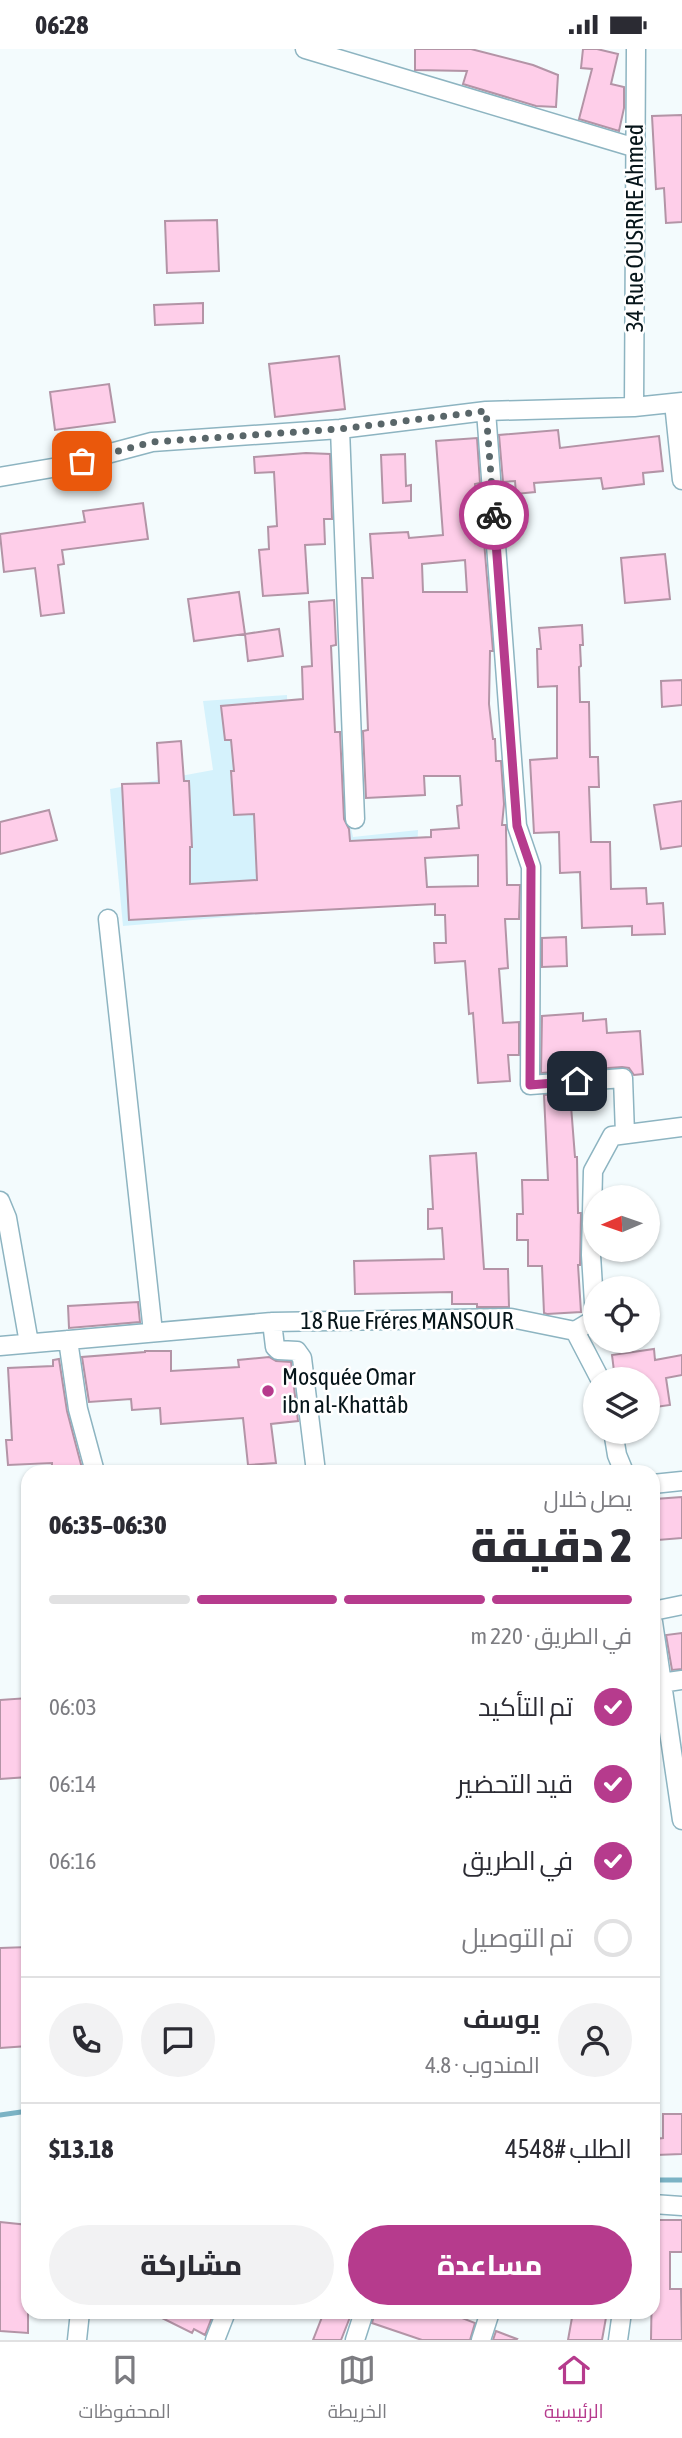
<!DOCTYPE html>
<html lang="ar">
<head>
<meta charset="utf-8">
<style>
  :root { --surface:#fff; --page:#f2f2f3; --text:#2b2b33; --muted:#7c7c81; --line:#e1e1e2; --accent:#b63b8d }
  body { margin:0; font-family:"Asap Condensed",Cairo,sans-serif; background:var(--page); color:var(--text); direction:rtl; height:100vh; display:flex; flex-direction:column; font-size:26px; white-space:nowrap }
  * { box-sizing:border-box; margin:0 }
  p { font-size:23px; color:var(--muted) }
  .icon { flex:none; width:38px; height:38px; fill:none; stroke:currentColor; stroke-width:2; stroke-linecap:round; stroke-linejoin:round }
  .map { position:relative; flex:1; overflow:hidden; direction:ltr }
  .drawer { position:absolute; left:21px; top:1416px; width:639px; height:854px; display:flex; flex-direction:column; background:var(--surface); border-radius:21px; box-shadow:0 2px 5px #0004; direction:rtl }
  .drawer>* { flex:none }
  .needle { width:46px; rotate:268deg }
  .fabs { position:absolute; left:583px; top:1136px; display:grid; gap:14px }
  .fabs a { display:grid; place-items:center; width:77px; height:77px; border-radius:50%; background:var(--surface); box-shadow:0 2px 5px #0004; font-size:35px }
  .pin { position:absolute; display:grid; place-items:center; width:60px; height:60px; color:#fff; margin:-30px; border-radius:14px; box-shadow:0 4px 10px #0006 }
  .courier { position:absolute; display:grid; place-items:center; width:70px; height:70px; margin:-35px; border:5px solid #b63b8d; border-radius:50%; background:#fff; color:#222; box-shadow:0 2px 9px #0007 }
  .overview em { font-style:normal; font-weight:800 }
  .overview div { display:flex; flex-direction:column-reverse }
  .overview { display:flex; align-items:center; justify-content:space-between; height:119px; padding:0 28px }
  h1 { font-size:46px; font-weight:800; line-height:52px }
  .bar { display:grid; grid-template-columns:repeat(4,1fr); gap:10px 7px; align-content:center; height:84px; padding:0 28px }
  .bar i { height:9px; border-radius:5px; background:var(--line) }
  .bar .active { background:var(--accent) }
  .bar p { grid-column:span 4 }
  .line { display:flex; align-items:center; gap:18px; padding:0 28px; border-top:2px solid var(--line) }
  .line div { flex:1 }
  .round { display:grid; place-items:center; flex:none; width:74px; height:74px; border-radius:37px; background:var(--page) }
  ol { padding:0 28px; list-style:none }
  li { display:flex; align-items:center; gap:21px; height:77px }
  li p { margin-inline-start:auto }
  li .icon { padding:7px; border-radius:50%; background:var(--accent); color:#fff; stroke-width:4 }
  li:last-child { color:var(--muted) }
  li i { width:38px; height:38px; border:4px solid var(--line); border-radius:50% }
  .cta { display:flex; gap:14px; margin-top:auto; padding:14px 28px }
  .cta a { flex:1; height:80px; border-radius:42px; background:var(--accent); color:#fff; font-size:28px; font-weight:800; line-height:80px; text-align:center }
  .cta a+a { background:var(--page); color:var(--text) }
  .status { display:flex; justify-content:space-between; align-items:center; height:49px; padding:0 35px; background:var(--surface); direction:ltr }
  .status svg { height:19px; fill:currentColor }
  .tab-bar { display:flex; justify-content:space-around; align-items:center; height:98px; border-top:2px solid var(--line); background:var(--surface); font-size:19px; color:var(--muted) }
  .tab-bar a { display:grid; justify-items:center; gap:4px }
  .tab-bar .active { color:var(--accent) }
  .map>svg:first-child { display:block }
  .built { fill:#d5f2fc }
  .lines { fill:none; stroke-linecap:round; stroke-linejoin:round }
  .stream { stroke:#7bb3c5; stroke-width:5 }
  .building { fill:#fecee9; stroke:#b394a6; stroke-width:2; fill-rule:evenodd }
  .minor-casing { stroke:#8db4c1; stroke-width:21 }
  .minor { stroke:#fff; stroke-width:18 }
  .done { stroke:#596669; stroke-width:7; stroke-dasharray:0 12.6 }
  .route { stroke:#b63b8d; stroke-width:9 }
  .poi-dot { fill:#b63b8d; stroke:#fff; stroke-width:2.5 }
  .labels { text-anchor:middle; stroke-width:5; stroke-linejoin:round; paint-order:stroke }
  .street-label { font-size:24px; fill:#06151a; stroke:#fff }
  .poi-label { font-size:24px; fill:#06151a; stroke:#fff; text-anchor:start }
</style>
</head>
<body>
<div class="status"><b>06:28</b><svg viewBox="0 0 49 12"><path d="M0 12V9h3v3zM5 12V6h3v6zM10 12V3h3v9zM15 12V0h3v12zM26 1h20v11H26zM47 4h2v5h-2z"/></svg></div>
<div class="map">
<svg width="682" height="2291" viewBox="0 0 682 2291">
  <rect width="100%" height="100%" fill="#f3fbfd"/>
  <path class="built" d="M 287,646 L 290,757 L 345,750 L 353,788 L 418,781 L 415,852 L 123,877 L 110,740 L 213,721 L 203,652 Z"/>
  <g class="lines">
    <path class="stream" d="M 0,2066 L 28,2062
      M 653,2131 L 682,2131"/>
  </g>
  <path class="building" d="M 415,0 L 471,0 L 533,16 L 558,26 L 556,58 L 536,57 L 463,35 L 467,22 L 415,21 Z
    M 583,0 L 597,0 L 618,5 L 611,35 L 624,38 L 624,59 L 619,82 L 579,70 L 592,20 L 581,19 Z
    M 682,66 L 682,173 L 666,174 L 664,139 L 656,140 L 652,67 Z
    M 217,171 L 219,222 L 167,224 L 165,172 Z
    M 203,254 L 203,274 L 155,276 L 154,256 Z
    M 339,307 L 345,360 L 275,368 L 269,315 Z
    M 109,335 L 115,373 L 55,381 L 50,343 Z
    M 558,381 L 560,399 L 659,387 L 663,422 L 643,424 L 644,435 L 603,440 L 601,429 L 534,434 L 535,443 L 516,445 L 515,432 L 503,433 L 499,386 Z
    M 477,389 L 480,434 L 475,435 L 477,456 L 472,457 L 476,493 L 484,492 L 493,602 L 490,602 L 489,655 L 493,690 L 495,690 L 496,712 L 501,712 L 504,755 L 502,776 L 506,776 L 506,781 L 507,836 L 520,836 L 519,870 L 505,870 L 508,919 L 499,920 L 503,974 L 519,973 L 519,1006 L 508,1006 L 510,1032 L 478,1034 L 473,964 L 469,965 L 465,912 L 435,914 L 434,894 L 446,894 L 445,866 L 435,866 L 435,855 L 129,871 L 122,735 L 159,734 L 157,694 L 181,692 L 184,732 L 189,732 L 192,798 L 190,798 L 190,835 L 257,831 L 254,765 L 234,766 L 231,722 L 234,722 L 231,691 L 225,691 L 221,657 L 303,650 L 302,618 L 312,617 L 309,553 L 334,551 L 336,596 L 331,597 L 335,683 L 340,683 L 344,770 L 349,780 L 350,792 L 431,788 L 431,781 L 459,779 L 457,757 L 462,756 L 460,727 L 424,727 L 425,746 L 366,749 L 363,682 L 368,681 L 362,529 L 373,529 L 370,485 L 408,483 L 409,489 L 443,486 L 436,392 ZM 465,511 L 467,543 L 423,543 L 422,515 ZM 478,806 L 478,837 L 427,838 L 425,809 Z
    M 306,404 L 330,405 L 332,470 L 324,470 L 325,495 L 305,496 L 308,544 L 263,547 L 259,501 L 269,500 L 268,478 L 277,477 L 274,423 L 255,424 L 254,408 Z
    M 405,405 L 406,437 L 411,436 L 411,452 L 383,454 L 381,406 Z
    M 143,454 L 148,490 L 62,501 L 64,515 L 58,516 L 64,564 L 41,567 L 35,519 L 4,523 L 0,485 L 85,473 L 83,462 Z
    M 665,505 L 670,550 L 625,554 L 621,509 Z
    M 239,543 L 245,585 L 194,592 L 188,550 Z
    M 582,576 L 583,596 L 580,596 L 581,617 L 579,618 L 580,653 L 589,653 L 590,708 L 598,708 L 599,738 L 589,738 L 591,793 L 610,793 L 611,840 L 646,839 L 647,855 L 663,854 L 665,885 L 632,886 L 632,877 L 582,879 L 580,823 L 560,824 L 559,783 L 534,784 L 530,711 L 557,709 L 557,637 L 538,638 L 537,600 L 541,600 L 539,579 Z
    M 279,580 L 283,607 L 248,612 L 245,585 Z
    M 682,631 L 682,656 L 662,658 L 661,632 Z
    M 682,752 L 682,797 L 661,800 L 654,756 Z
    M 49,761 L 57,791 L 0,805 L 0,773 Z
    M 566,888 L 567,917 L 542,918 L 542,889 Z
    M 583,964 L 583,972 L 606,970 L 607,984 L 640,982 L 643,1025 L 634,1026 L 629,1019 L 622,1018 L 541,1024 L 542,967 Z
    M 570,1044 L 575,1108 L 577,1108 L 578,1164 L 581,1164 L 580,1216 L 578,1216 L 581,1263 L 547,1265 L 544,1264 L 542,1217 L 528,1217 L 528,1191 L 517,1191 L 517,1165 L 523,1165 L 522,1131 L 548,1131 L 544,1046 Z
    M 476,1104 L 484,1220 L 508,1220 L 509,1258 L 477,1258 L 477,1255 L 452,1255 L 452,1243 L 355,1245 L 354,1212 L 444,1210 L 442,1179 L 428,1180 L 428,1160 L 433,1160 L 430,1107 Z
    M 138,1253 L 140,1273 L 69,1279 L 68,1257 Z
    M 654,1300 L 655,1311 L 682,1306 L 682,1326 L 666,1329 L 670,1356 L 648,1359 L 648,1330 L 615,1330 L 612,1306 Z
    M 145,1302 L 171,1302 L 171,1322 L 239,1318 L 238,1311 L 269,1308 L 276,1312 L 291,1313 L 298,1372 L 271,1375 L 276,1414 L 248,1416 L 243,1369 L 161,1375 L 160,1359 L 132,1361 L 131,1350 L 89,1353 L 82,1308 L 145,1303 Z
    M 59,1310 L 67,1362 L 83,1423 L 52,1423 L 52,1414 L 8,1416 L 6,1391 L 12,1391 L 8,1319 L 53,1317 L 53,1311 Z
    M 682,1448 L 682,1489 L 658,1491 L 655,1450 Z
    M 682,1584 L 682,1620 L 672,1621 L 666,1586 Z
    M 28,1649 L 28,1728 L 0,1730 L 0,1651 Z
    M 28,1898 L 28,1997 L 0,1999 L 0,1899 Z
    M 663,2065 L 682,2065 L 682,2105 L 656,2106 L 655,2090 L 663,2089 Z
    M 653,2171 L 682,2171 L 682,2203 L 670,2203 L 670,2240 L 681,2240 L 682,2291 L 651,2291 Z
    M 0,2173 L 28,2176 L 28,2284 L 0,2282 Z
    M 150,2263 L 214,2263 L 205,2286 L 194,2280 L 192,2284 Z
    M 324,2263 L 352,2263 L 341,2291 L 313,2291 Z
    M 375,2263 L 447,2263 L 475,2274 L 470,2291 L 422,2291 L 372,2274 Z
    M 573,2263 L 607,2263 L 602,2291 L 568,2291 Z
    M 496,2282 L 517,2290 L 516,2291 L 493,2291 Z"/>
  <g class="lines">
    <g class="minor-casing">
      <path id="minor" d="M 305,0 L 636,99
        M 674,354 L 682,431
        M 634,358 L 636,0
        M 486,362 L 517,777 L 531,818 L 530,1036 L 623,1029 L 625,1085
        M 340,380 L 355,770
        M 0,428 L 58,418 L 152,393 L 340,380 L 486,362 L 634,358 L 682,353
        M 108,870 L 153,1283
        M 0,1152 L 7,1169 L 29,1294
        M 272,1273 L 275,1298 L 278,1301 L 297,1302 L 302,1309 L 316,1423
        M 575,1282 L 600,1330
        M 68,1291 L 78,1360 L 95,1423
        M 0,1297 L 272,1273 L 511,1269 L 575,1282 L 595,1270 L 591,1206 L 593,1122 L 612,1087 L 682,1078
        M 613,1382 L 617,1406 L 624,1423
        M 653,1435 L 682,1432
        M 653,1562 L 682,1556
        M 653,1573 L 682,1771
        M 661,1634 L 682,1631
        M 653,2155 L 682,2157
        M 77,2291 L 80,2263
        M 215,2291 L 226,2263
        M 355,2291 L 364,2263
        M 481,2291 L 490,2263
        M 618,2291 L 622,2263"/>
    </g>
    <use href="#minor" class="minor"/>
  </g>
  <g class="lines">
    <path class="done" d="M 82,412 L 152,393 L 340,380 L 486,362 L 494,466"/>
    <path class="route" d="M 494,466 L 517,777 L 531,818 L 530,1036 L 577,1032"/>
  </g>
  <circle class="poi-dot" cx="268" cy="1342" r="7"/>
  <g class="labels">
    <g class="street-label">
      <text transform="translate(635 179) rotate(-90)" y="8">34 Rue OUSRIRE Ahmed</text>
      <text x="407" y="1280">18 Rue Fréres MANSOUR</text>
    </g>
    <g class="poi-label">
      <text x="282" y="1336">Mosquée Omar<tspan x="282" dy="28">ibn al-Khattâb</tspan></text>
    </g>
  </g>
</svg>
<div class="fabs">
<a><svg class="needle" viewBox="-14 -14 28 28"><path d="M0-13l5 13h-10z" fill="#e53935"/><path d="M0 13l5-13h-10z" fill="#7c7c81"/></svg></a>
<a><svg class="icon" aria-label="locate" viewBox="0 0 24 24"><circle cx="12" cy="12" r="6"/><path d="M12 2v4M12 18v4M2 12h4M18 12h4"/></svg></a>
<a><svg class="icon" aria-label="layers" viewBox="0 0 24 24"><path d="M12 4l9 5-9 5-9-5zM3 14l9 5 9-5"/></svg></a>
</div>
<div class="pin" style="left:82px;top:412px;background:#ea580c"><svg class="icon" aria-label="bag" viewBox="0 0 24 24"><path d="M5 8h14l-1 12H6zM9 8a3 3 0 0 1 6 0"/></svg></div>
<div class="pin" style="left:577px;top:1032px;background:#1f2937"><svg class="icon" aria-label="home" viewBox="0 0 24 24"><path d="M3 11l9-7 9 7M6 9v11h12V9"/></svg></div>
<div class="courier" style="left:494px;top:466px"><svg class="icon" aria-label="bike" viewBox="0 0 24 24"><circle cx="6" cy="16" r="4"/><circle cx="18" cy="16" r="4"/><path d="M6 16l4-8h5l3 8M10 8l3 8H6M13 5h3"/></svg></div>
<section class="drawer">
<div class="overview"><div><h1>2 دقيقة</h1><p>يصل خلال</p></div><em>06:30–06:35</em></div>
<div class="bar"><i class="active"></i><i class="active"></i><i class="active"></i><i></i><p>في الطريق · 220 m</p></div>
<ol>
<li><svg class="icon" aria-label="check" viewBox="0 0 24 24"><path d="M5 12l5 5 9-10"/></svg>تم التأكيد<p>06:03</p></li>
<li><svg class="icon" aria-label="check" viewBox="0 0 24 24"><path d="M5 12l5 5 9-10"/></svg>قيد التحضير<p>06:14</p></li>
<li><svg class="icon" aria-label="check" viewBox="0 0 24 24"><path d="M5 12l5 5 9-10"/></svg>في الطريق<p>06:16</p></li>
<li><i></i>تم التوصيل</li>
</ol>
<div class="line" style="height:126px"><a class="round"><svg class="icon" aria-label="person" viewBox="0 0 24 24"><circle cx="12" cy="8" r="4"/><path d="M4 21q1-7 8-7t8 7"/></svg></a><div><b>يوسف</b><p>المندوب · 4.8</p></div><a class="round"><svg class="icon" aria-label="chat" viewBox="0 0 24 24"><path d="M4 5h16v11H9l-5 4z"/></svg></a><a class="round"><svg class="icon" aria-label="phone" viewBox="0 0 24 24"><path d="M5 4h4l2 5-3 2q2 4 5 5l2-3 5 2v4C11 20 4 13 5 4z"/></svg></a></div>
<div class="line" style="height:91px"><div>الطلب #4548</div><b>$13.18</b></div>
<div class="cta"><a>مساعدة</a><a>مشاركة</a></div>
</section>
</div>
<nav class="tab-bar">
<a class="active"><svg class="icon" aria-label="home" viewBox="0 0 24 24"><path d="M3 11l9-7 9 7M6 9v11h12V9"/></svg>الرئيسية</a>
<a><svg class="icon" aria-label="map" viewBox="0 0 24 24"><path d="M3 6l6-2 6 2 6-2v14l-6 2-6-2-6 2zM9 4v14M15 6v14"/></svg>الخريطة</a>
<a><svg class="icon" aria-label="saved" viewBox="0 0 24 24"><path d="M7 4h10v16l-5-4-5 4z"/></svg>المحفوظات</a>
</nav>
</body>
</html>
